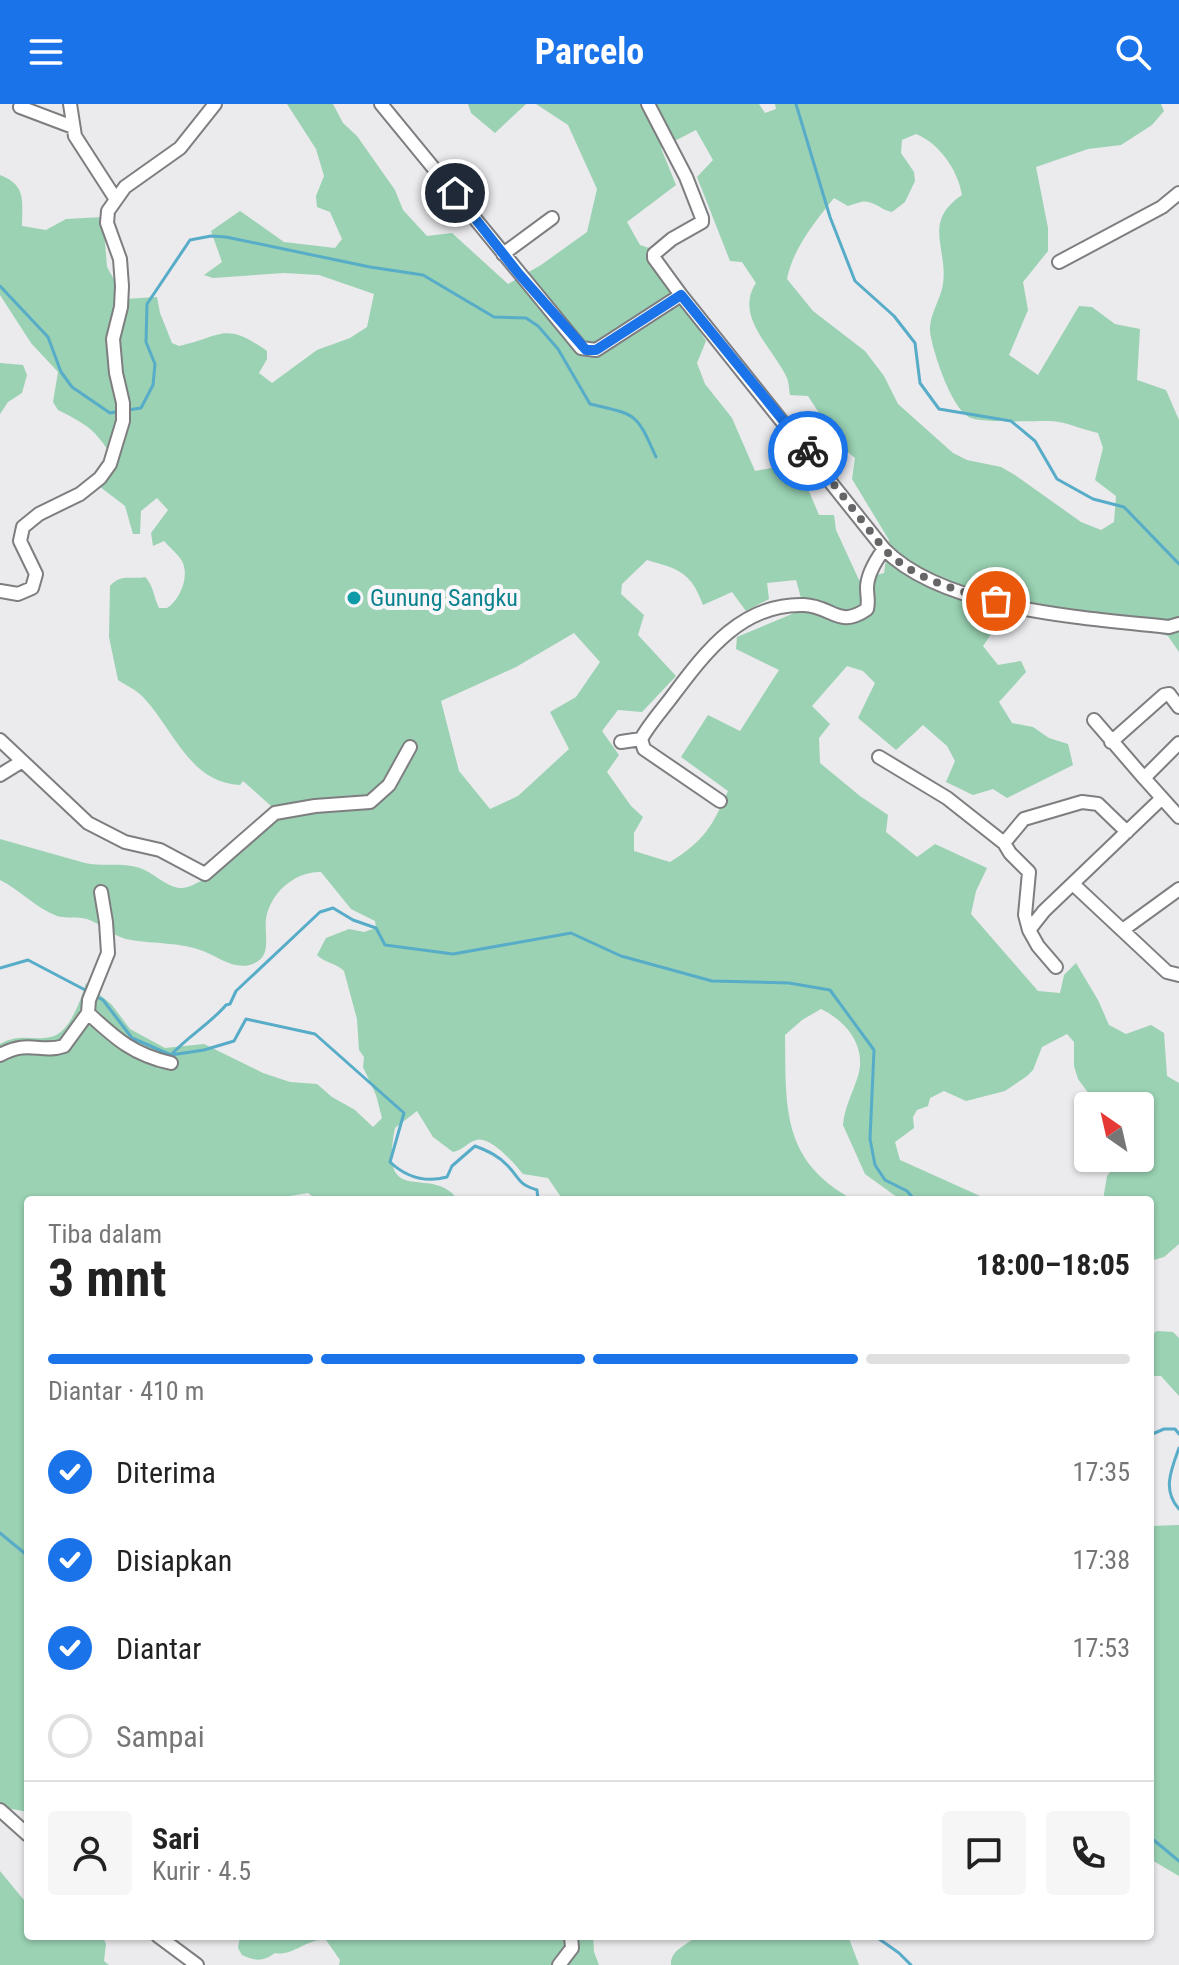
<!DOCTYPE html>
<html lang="id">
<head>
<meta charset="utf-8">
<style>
  :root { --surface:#fff; --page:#f6f6f6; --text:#222; --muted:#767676; --line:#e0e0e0; --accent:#1a73e8 }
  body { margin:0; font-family:"Roboto Condensed",sans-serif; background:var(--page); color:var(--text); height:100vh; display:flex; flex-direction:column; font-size:30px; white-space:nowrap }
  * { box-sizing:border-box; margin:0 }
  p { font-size:26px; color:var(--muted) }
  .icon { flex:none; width:44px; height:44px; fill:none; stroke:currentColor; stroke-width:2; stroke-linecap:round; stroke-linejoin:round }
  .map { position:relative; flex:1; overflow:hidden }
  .drawer { position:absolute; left:24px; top:1092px; width:1130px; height:744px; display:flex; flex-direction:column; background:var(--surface); border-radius:8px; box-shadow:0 2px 6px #0004 }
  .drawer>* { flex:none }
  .needle { width:52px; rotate:326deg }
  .fabs { position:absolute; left:1074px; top:988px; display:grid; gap:16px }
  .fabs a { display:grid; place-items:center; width:80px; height:80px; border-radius:8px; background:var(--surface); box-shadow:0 2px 6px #0004; font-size:40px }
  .pin { position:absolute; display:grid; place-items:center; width:68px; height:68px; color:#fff; margin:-34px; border:4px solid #fff; border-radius:50%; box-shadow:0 2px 8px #0007 }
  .courier { position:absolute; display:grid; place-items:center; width:80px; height:80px; margin:-40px; border:6px solid #1a73e8; border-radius:50%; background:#fff; color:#222; box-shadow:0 2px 10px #0007 }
  .overview em { font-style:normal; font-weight:700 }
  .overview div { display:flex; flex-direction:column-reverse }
  .overview { display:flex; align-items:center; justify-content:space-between; height:136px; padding:0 24px }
  h1 { font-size:52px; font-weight:700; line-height:60px }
  .bar { display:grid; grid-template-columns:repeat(4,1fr); gap:12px 8px; align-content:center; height:96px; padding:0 24px }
  .bar i { height:10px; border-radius:6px; background:var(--line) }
  .bar .selected { background:var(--accent) }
  .bar p { grid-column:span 4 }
  .line { display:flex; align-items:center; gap:20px; padding:0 24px; border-top:2px solid var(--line) }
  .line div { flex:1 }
  .round { display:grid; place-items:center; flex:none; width:84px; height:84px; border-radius:8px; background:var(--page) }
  ol { padding:0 24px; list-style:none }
  li { display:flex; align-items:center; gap:24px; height:88px }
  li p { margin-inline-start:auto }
  li .icon { padding:8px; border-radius:50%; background:var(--accent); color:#fff; stroke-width:4 }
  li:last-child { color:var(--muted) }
  li i { width:44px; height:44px; border:4px solid var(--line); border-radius:50% }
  header { display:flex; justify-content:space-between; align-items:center; height:104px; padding:0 24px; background:var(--accent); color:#fff; font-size:36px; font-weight:700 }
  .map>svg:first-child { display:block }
  .green { fill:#9ad2b3; fill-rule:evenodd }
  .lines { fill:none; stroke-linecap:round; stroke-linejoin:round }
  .stream { stroke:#57acc8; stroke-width:3 }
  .minor-casing { stroke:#7e7d80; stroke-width:16 }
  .minor { stroke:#fff; stroke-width:12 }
  .done { stroke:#666668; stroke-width:8; stroke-dasharray:0 14.4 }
  .route { stroke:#1a73e8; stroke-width:10 }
  .culture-dot { fill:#0f9aa8; stroke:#f9f7fa; stroke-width:3 }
  .labels { text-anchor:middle; stroke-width:8; stroke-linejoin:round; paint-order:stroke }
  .culture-label { font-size:24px; fill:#0d838f; stroke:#f9f7fa; text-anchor:start }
</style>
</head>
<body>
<header><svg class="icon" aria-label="menu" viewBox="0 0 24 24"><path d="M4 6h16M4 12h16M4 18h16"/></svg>Parcelo<svg class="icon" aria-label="search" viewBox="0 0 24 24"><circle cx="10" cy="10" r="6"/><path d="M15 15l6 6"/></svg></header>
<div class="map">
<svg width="1179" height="1861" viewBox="0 0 1179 1861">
  <rect width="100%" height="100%" fill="#ebeaed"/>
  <path class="green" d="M 287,0 L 333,0 L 343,19 L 357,32 L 395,86 L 403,106 L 427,132 L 452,129 L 508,180 L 541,161 L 587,128 L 597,85 L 568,21 L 536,0 L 759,0 L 765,9 L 776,5 L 775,0 L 1161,0 L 1164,7 L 1152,21 L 1121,41 L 1088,45 L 1036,63 L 1048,124 L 1048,147 L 1023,178 L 1028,206 L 1009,251 L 1038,271 L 1079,202 L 1092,203 L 1115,220 L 1140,225 L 1137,276 L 1166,286 L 1179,316 L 1179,548 L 1168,532 L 1100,512 L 1025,497 L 1001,516 L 983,542 L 998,561 L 1021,557 L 1026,568 L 999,598 L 1012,619 L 1033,623 L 1049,634 L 1068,640 L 1073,661 L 1007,694 L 993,685 L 973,691 L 946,678 L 955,657 L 947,642 L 923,621 L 896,646 L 858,614 L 875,579 L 863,567 L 847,562 L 812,602 L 830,620 L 819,634 L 820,659 L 860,692 L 888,711 L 886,728 L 917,753 L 935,740 L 987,764 L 976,787 L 971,810 L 1038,887 L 1060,889 L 1064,871 L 1076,859 L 1098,896 L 1109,921 L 1126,930 L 1151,921 L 1164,929 L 1167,972 L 1179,979 L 1179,1140 L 1164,1153 L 1150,1157 L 1150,1096 L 1103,1096 L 1107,1072 L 1121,1054 L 1140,1054 L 1140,1002 L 1098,1002 L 1078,975 L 1074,962 L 1074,938 L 1067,930 L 1042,943 L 1033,966 L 1027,972 L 1005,987 L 966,997 L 944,987 L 930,994 L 928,1002 L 917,1006 L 913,1013 L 914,1024 L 895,1038 L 900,1056 L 989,1096 L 901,1096 L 865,1070 L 843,1021 C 844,1005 853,988 858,972 C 867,942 846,917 821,905 L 802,916 L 785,931 C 786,1004 781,1057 854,1096 L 563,1096 L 548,1074 L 523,1070 C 515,1060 490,1031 476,1036 C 467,1039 463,1046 453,1048 L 433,1033 L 417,1007 L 395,1024 C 378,1108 432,1058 458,1096 L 317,1096 L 308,1089 L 290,1092 L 287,1096 L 28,1096 L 28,1708 L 12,1705 L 0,1714 L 0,940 C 20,929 31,937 51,933 C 70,929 81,895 86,879 L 112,901 L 130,925 L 165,944 L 204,940 L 263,969 L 290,978 L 317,980 L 332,993 L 355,1006 L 373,1023 L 382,1014 L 376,991 L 363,963 L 364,953 L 359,946 L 357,915 L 344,867 C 336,859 325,859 317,851 L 326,834 L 349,825 L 364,828 L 376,824 L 375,817 L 351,805 L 321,768 C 295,767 270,789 266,815 C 264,830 272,851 255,859 C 236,868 219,853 203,847 C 179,838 155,840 131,836 C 114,834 102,820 87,815 C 77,812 67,815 57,812 C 36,804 20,786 0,776 L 0,735 L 85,759 C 103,763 121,758 140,764 C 154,769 165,782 179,784 C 198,787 260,737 268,721 C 270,716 270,707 271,702 L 243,677 L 240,681 C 190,679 173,625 144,594 C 137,586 127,582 118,576 L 109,533 L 110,482 C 121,469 131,476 145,473 C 153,480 154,494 159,504 L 167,504 C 180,496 190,472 182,457 C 178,450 169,443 164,437 L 153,442 L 151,429 L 168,406 L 157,394 L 141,407 L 140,430 L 133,430 L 125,402 L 99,382 L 117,360 C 96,327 92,323 58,306 L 53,298 L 58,268 L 31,239 L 0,191 L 0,71 C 27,81 22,98 22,122 L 46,126 L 66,115 L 103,113 L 107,163 L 125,195 L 157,193 L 160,209 L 172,239 L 179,242 C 224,232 224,217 267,247 L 267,255 L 259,269 L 272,279 L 317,246 L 350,234 L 367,223 L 374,190 L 319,171 L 284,169 L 213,174 L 204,171 L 222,158 L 211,127 L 240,107 L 284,138 L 335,144 L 342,135 L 330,108 L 317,103 L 316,92 L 324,72 L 316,45 ZM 696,26 L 713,56 L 697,73 L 730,157 L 742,158 L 756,179 C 734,212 772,243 786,272 C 789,277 789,285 790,291 L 808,292 L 828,323 L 833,336 L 855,354 L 852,375 L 889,436 L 884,469 L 859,476 L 836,426 L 834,411 L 819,411 L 797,359 L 755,367 L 732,314 L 705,280 L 697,259 L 706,237 L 670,179 L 661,148 L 640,141 L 627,118 L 676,81 L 661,44 ZM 916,30 C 939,39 958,66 962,91 C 922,118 948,144 943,180 C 941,195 929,211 930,227 C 932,246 952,307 971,314 C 985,319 1034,317 1050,317 C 1065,317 1083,326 1098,329 L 1103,344 L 1095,376 L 1116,392 L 1114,418 L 1101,426 L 1081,418 L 1015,371 L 1001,363 L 967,356 L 953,349 L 898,300 L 884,272 L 865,247 L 813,207 L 787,175 C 793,144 815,118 834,94 L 848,102 C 852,101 856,99 861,98 C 872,95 881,106 892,108 L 905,98 L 915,77 L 914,68 L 901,49 L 902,36 ZM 647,456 C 679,465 691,468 703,501 L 732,488 L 746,507 L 769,495 L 767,479 L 796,476 L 804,505 L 737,533 L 736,545 L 779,566 L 740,627 L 708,611 L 681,653 L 728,687 C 712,723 704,737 670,758 L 634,747 L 634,729 L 643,713 L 631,702 L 607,668 L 619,651 L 602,627 L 618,606 L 642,608 L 676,572 L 638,531 L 644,511 L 621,490 L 622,480 ZM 574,529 L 600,558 L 576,593 L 550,608 L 569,645 L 518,692 L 490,705 L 459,667 L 441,597 L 516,563 Z
    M 468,0 L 526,0 L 495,29 L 471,9 Z
    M 0,259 L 23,261 L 27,271 L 22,289 L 8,298 L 0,310 Z
    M 1157,1227 L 1173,1228 L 1179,1234 L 1179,1292 L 1161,1272 L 1150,1272 L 1150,1232 Z
    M 1179,1421 L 1179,1772 L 1150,1755 L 1150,1422 Z
    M 0,1767 L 28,1801 L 28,1832 L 102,1832 L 106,1840 L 104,1857 L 109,1861 L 0,1861 Z
    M 240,1832 L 593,1832 L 594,1848 L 599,1861 L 339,1861 L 340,1856 L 326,1836 C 307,1834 293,1853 275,1849 C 262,1858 256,1857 242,1851 L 238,1844 Z
    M 697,1832 L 848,1832 L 859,1861 L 671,1861 C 670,1846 687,1841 697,1832 Z"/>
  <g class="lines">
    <path class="stream" d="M 796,0 L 830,113 L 855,177 L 894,212 L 915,239 L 920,279 L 939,305 L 1011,317 L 1035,337 L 1057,375 L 1093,395 L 1124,403 L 1179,460
      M 0,182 L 48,233 L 61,268 L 72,283 L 110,309 L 120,307
      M 128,306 L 141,304 L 153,281 L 155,260 L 146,238 L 147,200 L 190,136 L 211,132 L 226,133 L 370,163 L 423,171 L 494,213 L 526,214 L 538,222 L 558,245 L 590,300 C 637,311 636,308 656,353
      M 0,864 L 28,856 L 89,888
      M 95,892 L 103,896 L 132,934 L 171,951 L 204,946 L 234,937 L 246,915 L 315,930 L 404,1009 L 390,1058 C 406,1073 425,1079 447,1073 L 452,1062 L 475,1042 C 488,1047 499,1052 508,1062 C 521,1076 518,1080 537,1086 L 538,1096
      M 171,951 C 188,932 210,920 226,901 L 230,900 L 236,887 L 320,808 L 333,804 L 353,816 L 376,824 L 385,841 L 453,850 L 571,829 L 621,852 L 712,877 L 789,879 L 830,886 L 874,946 L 870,1035 L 875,1061 L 885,1076 L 907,1087 L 915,1096
      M 1150,1331 L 1164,1325 L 1175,1325 L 1179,1330
      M 1179,1344 C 1171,1366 1162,1386 1179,1405
      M 0,1429 L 28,1452
      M 1150,1733 L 1179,1757
      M 875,1832 L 899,1849 L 911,1861"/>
    <g class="minor-casing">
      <path id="minor" d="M 70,0 L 75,32 L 115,94
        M 381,0 L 581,244 L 596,246 L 681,191 L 884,445 C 944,506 1086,514 1169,523 L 1179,520
        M 648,0 L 686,73 L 702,114 L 702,118 L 672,135 L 654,150 L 654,154 L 681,191
        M 20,3 L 73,23
        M 503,150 L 552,114
        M 1059,158 L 1162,103 L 1179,89
        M 0,487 L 18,490 L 32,484 L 36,470 L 20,437 L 23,423 L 39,410 L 80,390 L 100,374 L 110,360 L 123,317 L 123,299 L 116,269 L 113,235 L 121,203 L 122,182 L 120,155 L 107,119 L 108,107 L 125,83 L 180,44 L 215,0
        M 1094,616 L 1144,674
        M 641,635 L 644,645 L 720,697
        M 0,636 L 88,719 L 125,738 L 160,746 L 205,770 L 275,709 L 315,702 L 370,698 L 389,681 L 410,643
        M 621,638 L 641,635 C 650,619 663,605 674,590 C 707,546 743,499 804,501 C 832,502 839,525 867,505 C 869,496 867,492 867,484 C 867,470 876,456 884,445
        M 1111,638 L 1164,591 L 1169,590 L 1179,603
        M 1179,639 L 1144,674 L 1179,713
        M 879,653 L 947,694 L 1004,739 L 1010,749 L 1029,768 L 1025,811 L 1029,826 L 1044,807 L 1161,695
        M 0,671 L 21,658
        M 1004,739 L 1024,715 L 1082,698 L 1098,700 L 1127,728
        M 1073,780 L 1167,868 L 1179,871
        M 1124,825 L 1179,785
        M 1029,826 L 1038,842 L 1056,863
        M 88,909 C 116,935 134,951 171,959
        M 0,951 C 29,935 41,950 64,942 L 88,909 L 89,896 L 108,849 L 106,818 L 101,788
        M 0,1706 L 28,1731
        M 158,1832 L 197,1861
        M 559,1861 L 572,1844 L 571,1832"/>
    </g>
    <use href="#minor" class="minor"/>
  </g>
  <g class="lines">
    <path class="done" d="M 808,347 L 884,445 C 914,475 955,486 996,497"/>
    <path class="route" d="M 455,89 L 519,170 L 586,246 L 596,246 L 681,191 L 808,347"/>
  </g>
  <circle class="culture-dot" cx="354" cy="494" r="8"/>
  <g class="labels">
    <g class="culture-label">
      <text x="370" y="502">Gunung Sangku</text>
    </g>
  </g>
</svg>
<div class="fabs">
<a><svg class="needle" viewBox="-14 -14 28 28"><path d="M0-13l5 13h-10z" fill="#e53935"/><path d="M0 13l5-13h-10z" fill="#767676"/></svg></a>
</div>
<div class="pin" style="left:996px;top:497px;background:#ea580c"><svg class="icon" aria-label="bag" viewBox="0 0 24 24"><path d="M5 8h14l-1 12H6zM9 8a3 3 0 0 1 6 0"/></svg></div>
<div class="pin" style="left:455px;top:89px;background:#1f2937"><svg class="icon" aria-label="home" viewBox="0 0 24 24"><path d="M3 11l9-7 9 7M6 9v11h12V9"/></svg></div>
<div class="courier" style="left:808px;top:347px"><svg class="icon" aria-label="bike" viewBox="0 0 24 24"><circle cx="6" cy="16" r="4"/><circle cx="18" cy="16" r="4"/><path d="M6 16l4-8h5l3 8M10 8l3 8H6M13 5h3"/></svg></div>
<section class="drawer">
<div class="overview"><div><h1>3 mnt</h1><p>Tiba dalam</p></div><em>18:00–18:05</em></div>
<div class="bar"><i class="selected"></i><i class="selected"></i><i class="selected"></i><i></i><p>Diantar · 410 m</p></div>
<ol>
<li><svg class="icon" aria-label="check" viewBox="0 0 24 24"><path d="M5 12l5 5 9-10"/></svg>Diterima<p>17:35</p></li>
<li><svg class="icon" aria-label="check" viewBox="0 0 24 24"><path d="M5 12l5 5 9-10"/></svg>Disiapkan<p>17:38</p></li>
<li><svg class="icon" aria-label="check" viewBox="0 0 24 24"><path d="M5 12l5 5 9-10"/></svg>Diantar<p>17:53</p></li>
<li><i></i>Sampai</li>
</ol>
<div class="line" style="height:144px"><a class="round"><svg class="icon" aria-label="person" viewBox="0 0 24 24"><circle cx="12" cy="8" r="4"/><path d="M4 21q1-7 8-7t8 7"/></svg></a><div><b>Sari</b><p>Kurir · 4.5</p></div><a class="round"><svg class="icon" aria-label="chat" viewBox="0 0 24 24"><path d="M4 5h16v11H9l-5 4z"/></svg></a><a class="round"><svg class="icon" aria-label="phone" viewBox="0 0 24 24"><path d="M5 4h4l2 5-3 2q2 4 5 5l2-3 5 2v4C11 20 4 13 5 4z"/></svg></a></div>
</section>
</div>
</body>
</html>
